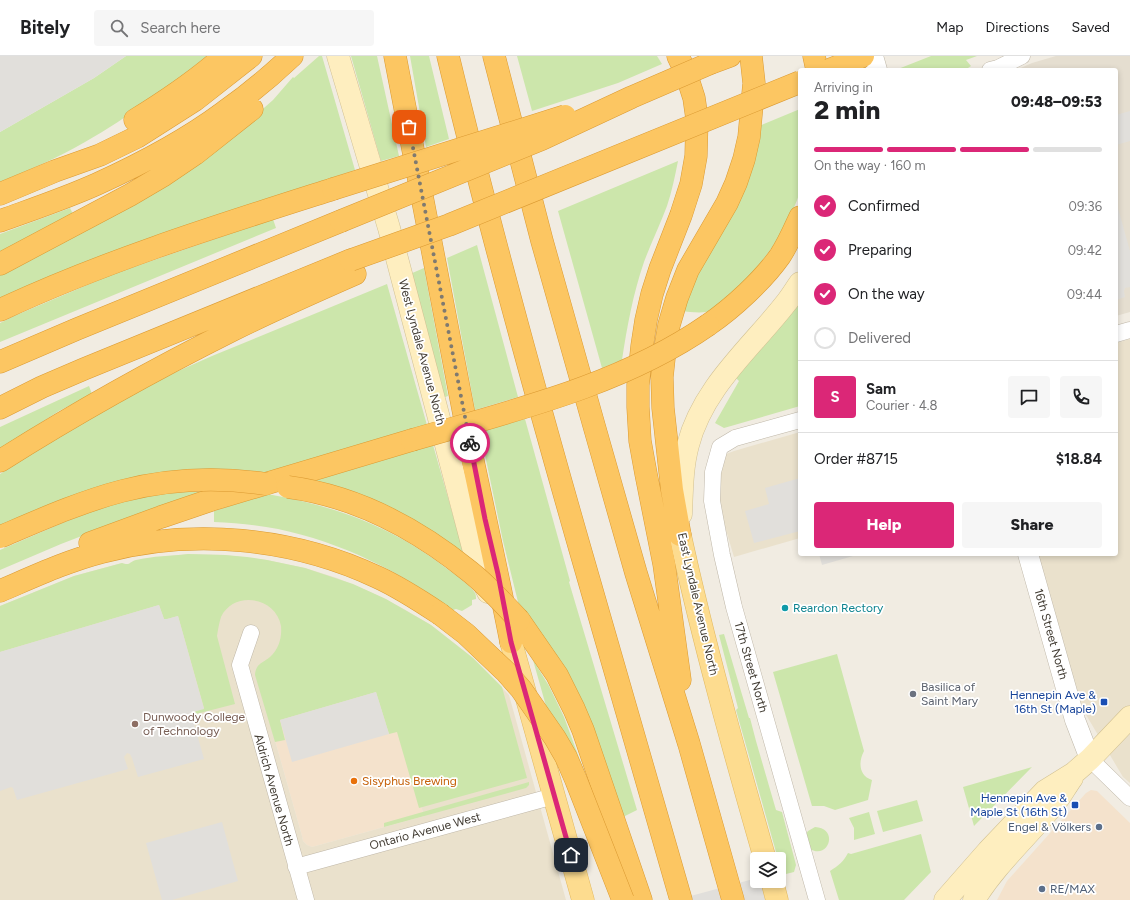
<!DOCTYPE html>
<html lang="en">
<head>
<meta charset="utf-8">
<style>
  :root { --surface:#fff; --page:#f6f6f6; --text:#202124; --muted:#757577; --line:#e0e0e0; --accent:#db2777 }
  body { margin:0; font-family:Figtree,sans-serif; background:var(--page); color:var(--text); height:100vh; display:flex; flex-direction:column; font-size:15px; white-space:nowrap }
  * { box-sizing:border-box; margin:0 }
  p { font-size:13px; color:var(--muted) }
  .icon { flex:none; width:22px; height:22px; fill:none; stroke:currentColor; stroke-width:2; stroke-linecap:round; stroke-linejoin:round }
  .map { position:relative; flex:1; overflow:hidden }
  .sheet { position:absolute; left:798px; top:12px; width:320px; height:488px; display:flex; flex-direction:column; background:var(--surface); border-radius:4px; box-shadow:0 2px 6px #0003 }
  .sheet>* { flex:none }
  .buttons { position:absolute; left:750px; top:796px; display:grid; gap:8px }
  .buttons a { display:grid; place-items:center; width:36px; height:36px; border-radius:4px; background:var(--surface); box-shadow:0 2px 6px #0003; font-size:20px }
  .pin { position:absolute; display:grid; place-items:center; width:34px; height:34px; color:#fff; margin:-17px; border-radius:8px; box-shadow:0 2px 6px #0006 }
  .courier { position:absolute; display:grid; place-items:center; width:40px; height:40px; margin:-20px; border:3px solid #db2777; border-radius:50%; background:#fff; color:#222; box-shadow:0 1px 5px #0007 }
  .overview em { font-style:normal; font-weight:800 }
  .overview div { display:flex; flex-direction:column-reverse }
  .overview { display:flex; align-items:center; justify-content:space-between; height:68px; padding:0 16px }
  h1 { font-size:26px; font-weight:800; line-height:30px }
  .bar { display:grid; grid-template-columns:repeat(4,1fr); gap:6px 4px; align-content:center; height:48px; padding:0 16px }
  .bar i { height:5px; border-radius:3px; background:var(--line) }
  .bar .on { background:var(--accent) }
  .bar p { grid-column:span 4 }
  .line { display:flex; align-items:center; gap:10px; padding:0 16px; border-top:1px solid var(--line) }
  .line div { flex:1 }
  .round { display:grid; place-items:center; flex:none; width:42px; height:42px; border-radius:4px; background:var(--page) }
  ol { padding:0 16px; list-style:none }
  li { display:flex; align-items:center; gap:12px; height:44px }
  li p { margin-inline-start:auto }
  li .icon { padding:4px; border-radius:50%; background:var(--accent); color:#fff; stroke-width:4 }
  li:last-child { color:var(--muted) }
  li i { width:22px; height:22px; border:2px solid var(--line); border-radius:50% }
  .cta { display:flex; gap:8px; margin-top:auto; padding:8px 16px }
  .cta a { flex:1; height:46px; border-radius:4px; background:var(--accent); color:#fff; font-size:16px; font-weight:800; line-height:46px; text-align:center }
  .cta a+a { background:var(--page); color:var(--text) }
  header { display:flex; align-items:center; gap:24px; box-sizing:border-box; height:56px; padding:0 20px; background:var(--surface); border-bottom:1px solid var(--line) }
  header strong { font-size:19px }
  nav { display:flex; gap:22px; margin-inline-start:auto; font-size:14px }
  .search { width:280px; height:36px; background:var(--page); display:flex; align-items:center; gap:10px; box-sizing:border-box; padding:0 14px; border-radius:4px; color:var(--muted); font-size:15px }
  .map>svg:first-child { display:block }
  .residential { fill:#e5ded0 }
  .commercial { fill:#f4e2cc }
  .education { fill:#eae1cc; fill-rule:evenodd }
  .green { fill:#cce6ab }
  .parking { fill:#e1dfdb }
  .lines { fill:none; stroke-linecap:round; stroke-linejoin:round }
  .minor-casing { stroke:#bfb7a8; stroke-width:17 }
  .tertiary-casing { stroke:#bfb7a8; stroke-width:21 }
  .secondary-casing { stroke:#d1c092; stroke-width:23 }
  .primary-casing { stroke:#e1b860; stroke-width:23 }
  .motorway-casing { stroke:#db9a32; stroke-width:23 }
  .minor { stroke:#fff; stroke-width:16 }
  .tertiary { stroke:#fff; stroke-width:20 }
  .secondary { stroke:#feeebf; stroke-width:22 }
  .primary { stroke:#fddc8f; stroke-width:22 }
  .motorway { stroke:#fcc662; stroke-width:22 }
  .motorway-bridge-casing { stroke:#db9a32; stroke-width:23; stroke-linecap:butt }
  .motorway-bridge { stroke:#fcc662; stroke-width:22 }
  .done { stroke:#7f7a70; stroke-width:4; stroke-dasharray:0 7.2 }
  .route { stroke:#db2777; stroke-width:5 }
  .culture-dot { fill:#0f9aa8; stroke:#fff; stroke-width:1.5 }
  .worship-dot { fill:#6b7280; stroke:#fff; stroke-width:1.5 }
  .transit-dot { fill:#1a4fb4; stroke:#fff; stroke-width:1.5 }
  .education-dot { fill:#8d6e63; stroke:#fff; stroke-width:1.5 }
  .food-dot { fill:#e8710a; stroke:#fff; stroke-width:1.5 }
  .service-dot { fill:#5c6f8a; stroke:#fff; stroke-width:1.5 }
  .labels { text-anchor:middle; stroke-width:3.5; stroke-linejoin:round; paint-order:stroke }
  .street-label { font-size:12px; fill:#423c33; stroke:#fff }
  .culture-label { font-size:12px; fill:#0d838f; stroke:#fff; text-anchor:start }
  .worship-label { font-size:12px; fill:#5b616d; stroke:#fff; text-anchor:start }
  .transit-label { font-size:12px; fill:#164399; stroke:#fff; text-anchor:end }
  .education-label { font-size:12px; fill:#785e54; stroke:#fff; text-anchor:start }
  .food-label { font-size:12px; fill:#c56008; stroke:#fff; text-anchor:start }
  .service-label { font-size:12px; fill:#4e5e75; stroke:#fff; text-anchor:end }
</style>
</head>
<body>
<header>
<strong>Bitely</strong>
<div class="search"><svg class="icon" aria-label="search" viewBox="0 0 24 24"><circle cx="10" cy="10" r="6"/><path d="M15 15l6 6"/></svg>Search here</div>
<nav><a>Map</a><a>Directions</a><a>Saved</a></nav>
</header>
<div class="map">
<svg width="1130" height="844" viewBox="0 0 1130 844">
  <rect width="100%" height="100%" fill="#f1ece2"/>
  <path class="residential" d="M 1056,0 L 1130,0 L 1130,256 L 1116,260 L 1116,14 L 1016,14 L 1032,7 Z"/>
  <path class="commercial" d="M 269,663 L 399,672 L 424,760 L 312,791 L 307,789 L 303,785 L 302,780 Z
    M 1091,734 L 1097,735 L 1130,767 L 1130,844 L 997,844 L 1007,825 L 1086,737 Z"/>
  <path class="education" d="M 1130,283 L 1130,727 L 1123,721 L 1079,647 L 1037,498 L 1116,498 L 1116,287 Z
    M 800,376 L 800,482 L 734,501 L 718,447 L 721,405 L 726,398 L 734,395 Z
    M 188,498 L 225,499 L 267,504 L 305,512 L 337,522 L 370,536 L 402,552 L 431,569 L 473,602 L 509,639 L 566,844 L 0,844 L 0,550 L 74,520 L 122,507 L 127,509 L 130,508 L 134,505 L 143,503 ZM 269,663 L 399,672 L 424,760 L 312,791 L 307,789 L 303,785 L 302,780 Z"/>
  <path class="green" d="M 126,0 L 207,0 C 168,31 129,61 85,86 C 58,102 29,114 0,126 L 0,76 L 94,22 Z
    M 319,0 L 322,0 L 355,114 L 260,146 L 0,244 L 0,216 L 249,65 L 273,44 L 293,21 L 294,22 Z
    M 351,0 L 377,0 L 399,100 L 381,105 Z
    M 410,0 L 429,0 L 449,83 L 426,91 Z
    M 517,0 L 657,0 L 662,8 L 618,27 L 532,55 Z
    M 931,0 L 977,0 L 966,4 L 971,10 L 965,14 L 898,14 L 898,13 Z
    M 800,53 L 800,136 C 786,177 759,214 727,242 C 721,247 714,254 706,256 C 699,257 689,256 681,255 L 759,70 Z
    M 678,105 C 675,120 672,135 667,150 C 660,169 651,187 644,206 C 633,238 627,271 622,304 L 602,312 L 558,155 Z
    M 70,152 L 74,160 L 0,199 L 0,178 Z
    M 273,163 L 276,172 L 0,286 L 0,267 L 14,260 L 99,224 L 99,223 Z
    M 477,189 L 518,341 L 475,354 L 447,202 Z
    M 424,212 L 448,340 L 442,342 L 410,218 Z
    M 387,228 L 427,369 L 265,417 L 224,413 L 0,471 L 0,418 L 52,385 L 144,332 L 176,316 L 212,300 Z
    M 800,247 L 800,350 L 724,372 L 715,367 L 739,325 L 736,322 Z
    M 89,330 L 92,338 L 59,355 L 0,393 L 0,371 Z
    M 525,363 L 570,525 L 569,526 L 637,754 L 623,761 L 519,550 L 503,485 L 480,375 Z
    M 433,389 L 464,498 L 313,425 Z
    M 204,435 L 118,466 L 61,488 L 0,514 L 0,494 C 47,474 93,451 143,441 C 163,437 183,436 204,435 Z
    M 267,438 C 336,450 394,471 450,515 C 456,519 473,532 475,537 C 476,539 476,541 476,543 L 472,544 L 472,549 L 462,555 L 456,553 L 453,554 C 401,516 341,486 278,473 C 257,469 235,467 214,466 L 214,455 Z
    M 188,498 L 225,499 L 247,501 L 267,504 L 305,512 L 353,528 L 386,543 L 431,569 L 473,602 L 502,631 L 527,722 L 419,752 L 397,676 L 389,678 L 376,636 L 280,664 L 285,684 L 275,686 L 255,619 C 256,607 263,607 270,601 C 279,593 282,582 281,570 C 276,541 234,534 221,561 C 219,567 218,574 217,580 L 235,648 L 192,659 L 191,657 L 193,656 L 204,652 L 178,560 L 167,563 L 164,563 L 159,549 L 0,596 L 0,550 L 74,520 L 122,507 C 130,510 129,506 136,504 C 153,500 171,500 188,498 Z
    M 724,578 L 749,662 L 750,662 L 756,685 L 776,754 L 782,756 L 795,805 L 796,809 L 794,816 L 782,819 L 779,808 L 779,803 L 778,803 L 736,654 L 738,652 L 719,579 Z
    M 837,598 L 864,695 C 858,706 859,720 872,724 L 868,744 L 835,754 L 824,750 L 812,750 L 773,616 Z
    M 533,604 L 549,630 L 564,661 L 588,726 L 546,650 Z
    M 1032,711 L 974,770 L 963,731 Z
    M 529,726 L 529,729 L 526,732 L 384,771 L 384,767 Z
    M 917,744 L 923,765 L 883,776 L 877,755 Z
    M 869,756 L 875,778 L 854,784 L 854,772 L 849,762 Z
    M 815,771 C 839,772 829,804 810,793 L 806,778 L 808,775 Z
    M 921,778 L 931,816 L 904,844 L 839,844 L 830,815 C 838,810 844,805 848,797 L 851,798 Z"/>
  <path class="parking" d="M 0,0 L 126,0 L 94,22 L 0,76 Z
    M 1130,55 L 1130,85 L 1116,89 L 1116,59 Z
    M 1116,145 L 1130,195 L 1130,231 L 1125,232 L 1124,235 L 1125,241 L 1116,244 Z
    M 800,422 L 800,475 L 754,487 L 745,455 L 769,448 L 765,432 Z
    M 819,498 L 860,498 L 822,509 Z
    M 159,549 L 164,563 L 167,563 L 178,560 L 204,653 L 193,656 L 191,657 L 204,703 L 138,721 L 132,702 L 130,698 L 127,697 L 124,701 L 128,713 L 17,744 L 13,732 L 11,731 L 0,735 L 0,596 Z
    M 376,636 L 389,678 L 292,706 L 280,664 Z
    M 222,766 L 238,825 L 172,844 L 162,844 L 146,787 Z
    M 757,822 L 757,825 L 779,825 L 785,844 L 676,844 Z"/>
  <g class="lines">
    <g class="minor-casing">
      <path id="minor" d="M 990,14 L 998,12 L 1022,0
        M 1116,278 L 1130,274
        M 800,364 L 735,382 L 720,391 L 713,416 L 712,445 L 722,499 L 734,551 L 817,844
        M 251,577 L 240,609 L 306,844
        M 1090,703 L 1130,742
        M 296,811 L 554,740"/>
    </g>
    <g class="tertiary-casing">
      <path id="tertiary" d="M 873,0 L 877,14
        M 1028,498 L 1075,664 L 1090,703"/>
    </g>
    <g class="secondary-casing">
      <path id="secondary" d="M 338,0 L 389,172 L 481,522 L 488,536
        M 681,458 C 682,435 682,411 688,389 C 703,331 751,292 786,247 C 791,241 795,234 800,227
        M 945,844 L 988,795 L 1045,735 L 1074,717 L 1090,703 L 1130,661
        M 974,844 C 996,808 1028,780 1055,747 C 1061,740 1066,730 1072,722"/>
    </g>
    <g class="primary-casing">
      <path id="primary" d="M 680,479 C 704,588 734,695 765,803
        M 511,586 L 583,844
        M 772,825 L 777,844"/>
    </g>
    <g class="motorway-casing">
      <path id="motorway" d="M 395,0 L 473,405 C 486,466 499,525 511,586
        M 448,0 C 488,165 533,329 580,493 C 613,610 647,727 681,844
        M 494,0 L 542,185 L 595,373 L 636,517 L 689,688 L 733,844
        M 678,0 L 686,17 L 694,42 L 697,63 L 696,100 L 691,128 L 681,159 L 660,213 L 652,238 L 646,264 L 642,290 L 638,329 L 638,351 L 640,385 L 646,418 L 664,508 L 680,624
        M 814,0 L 817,14
        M 711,7 L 730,0
        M 135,64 C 166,45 197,24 224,0
        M 0,138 L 55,115 L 100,99 L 137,81 L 195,44 L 251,0
        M 0,165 C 33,153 66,142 97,128 C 141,108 185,85 224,56 C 248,39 271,20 292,0
        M 0,208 L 130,139 L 164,119 L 195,98 L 252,53
        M 0,254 C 107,204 220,169 333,133
        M 708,269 C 733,252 763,224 780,200 C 788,188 794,174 800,161
        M 0,306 L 77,273 L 341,165
        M 0,352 L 42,331 L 84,313 L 351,204
        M 0,405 C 76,357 153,314 233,274 C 273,254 314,236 355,218
        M 680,479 L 672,434 L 663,352 L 662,321 L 665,293 L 669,269 L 677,242 L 688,214 L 727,147 L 736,127 L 744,103 L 749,81 L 754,27 L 751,0
        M 90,487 L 161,461 L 211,444 L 412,384
        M 0,535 C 33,521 67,505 102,496 C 192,472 292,481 377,521 C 399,531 419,544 440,558
        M 519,564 L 557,619 L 574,653 L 583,674 L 641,844"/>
    </g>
    <use href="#minor" class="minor"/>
    <use href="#tertiary" class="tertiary"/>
    <use href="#secondary" class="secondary"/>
    <use href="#primary" class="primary"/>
    <use href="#motorway" class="motorway"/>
    <g class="motorway-bridge-casing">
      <path id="motorway-bridge" d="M 829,14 L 863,0
        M 333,133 L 565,60
        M 341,165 L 542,83 L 632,41 L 711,7
        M 351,204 L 449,169 L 800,26
        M 412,384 C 512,355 622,329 708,269
        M 288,431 C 355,440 416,472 469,515 C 487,529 503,547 519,564
        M 0,481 C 40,464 80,446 122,435 C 169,423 219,421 266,428
        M 440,558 L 466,578 L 506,616 L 521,633 L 555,682 L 566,701 L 576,724 L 623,844"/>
    </g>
    <use href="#motorway-bridge" class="motorway-bridge"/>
  </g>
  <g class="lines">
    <path class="done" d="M 409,71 L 470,387"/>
    <path class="route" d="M 470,387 L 485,463 L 498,518 L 511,586 L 571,799"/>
  </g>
  <circle class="culture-dot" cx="785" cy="552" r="4"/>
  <circle class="worship-dot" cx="913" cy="638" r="4"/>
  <g class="transit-dot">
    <rect x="1100" y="642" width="8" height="8" rx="2"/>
    <rect x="1071" y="745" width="8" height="8" rx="2"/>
  </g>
  <circle class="education-dot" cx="135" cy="668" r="4"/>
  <circle class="food-dot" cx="354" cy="725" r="4"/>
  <g class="service-dot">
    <circle cx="1099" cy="771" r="4"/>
    <circle cx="1042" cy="833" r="4"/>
  </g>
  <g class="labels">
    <g class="street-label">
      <text transform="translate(422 296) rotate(75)" y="4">West Lyndale Avenue North</text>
      <text transform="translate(698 548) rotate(77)" y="4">East Lyndale Avenue North</text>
      <text transform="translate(1051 578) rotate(74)" y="4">16th Street North</text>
      <text transform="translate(751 611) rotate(74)" y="4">17th Street North</text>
      <text transform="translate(274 734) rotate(74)" y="4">Aldrich Avenue North</text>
      <text transform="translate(425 775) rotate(-15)" y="4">Ontario Avenue West</text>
    </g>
    <g class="culture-label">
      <text x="793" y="556">Reardon Rectory</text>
    </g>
    <g class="worship-label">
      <text x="921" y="635">Basilica of<tspan x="921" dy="14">Saint Mary</tspan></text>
    </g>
    <g class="transit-label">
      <text x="1096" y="643">Hennepin Ave &amp;<tspan x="1096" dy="14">16th St (Maple)</tspan></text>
      <text x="1067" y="746">Hennepin Ave &amp;<tspan x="1067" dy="14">Maple St (16th St)</tspan></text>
    </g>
    <g class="education-label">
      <text x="143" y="665">Dunwoody College<tspan x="143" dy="14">of Technology</tspan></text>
    </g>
    <g class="food-label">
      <text x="362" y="729">Sisyphus Brewing</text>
    </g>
    <g class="service-label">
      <text x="1091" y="775">Engel &amp; Völkers</text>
      <text x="1050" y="837" text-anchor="start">RE/MAX</text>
    </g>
  </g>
</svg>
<div class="buttons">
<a><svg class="icon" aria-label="layers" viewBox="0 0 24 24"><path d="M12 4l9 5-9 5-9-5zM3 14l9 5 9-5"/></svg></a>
</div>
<div class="pin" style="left:409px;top:71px;background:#ea580c"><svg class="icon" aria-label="bag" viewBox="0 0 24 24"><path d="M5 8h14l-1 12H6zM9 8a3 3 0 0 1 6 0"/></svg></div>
<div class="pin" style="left:571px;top:799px;background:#1f2937"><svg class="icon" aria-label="home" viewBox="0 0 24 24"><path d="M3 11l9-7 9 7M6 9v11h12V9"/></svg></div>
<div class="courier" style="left:470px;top:387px"><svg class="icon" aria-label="bike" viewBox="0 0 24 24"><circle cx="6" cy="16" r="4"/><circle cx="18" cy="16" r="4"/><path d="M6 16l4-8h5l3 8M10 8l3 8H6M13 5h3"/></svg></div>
<section class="sheet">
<div class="overview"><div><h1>2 min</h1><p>Arriving in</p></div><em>09:48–09:53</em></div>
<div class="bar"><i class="on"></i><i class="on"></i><i class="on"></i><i></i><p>On the way · 160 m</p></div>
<ol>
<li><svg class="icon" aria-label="check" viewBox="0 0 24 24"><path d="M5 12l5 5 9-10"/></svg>Confirmed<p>09:36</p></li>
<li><svg class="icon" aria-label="check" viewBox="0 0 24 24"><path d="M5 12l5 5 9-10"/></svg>Preparing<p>09:42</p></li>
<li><svg class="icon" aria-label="check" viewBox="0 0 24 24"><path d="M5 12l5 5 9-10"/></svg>On the way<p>09:44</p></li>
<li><i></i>Delivered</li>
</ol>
<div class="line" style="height:72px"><b class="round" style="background:var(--accent);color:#fff">S</b><div><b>Sam</b><p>Courier · 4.8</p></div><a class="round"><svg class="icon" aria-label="chat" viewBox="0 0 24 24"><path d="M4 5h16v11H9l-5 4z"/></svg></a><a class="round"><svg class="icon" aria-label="phone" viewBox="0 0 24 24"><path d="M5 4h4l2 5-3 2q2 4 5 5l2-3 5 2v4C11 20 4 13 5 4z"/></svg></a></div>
<div class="line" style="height:52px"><div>Order #8715</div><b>$18.84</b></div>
<div class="cta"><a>Help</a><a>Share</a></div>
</section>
</div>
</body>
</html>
